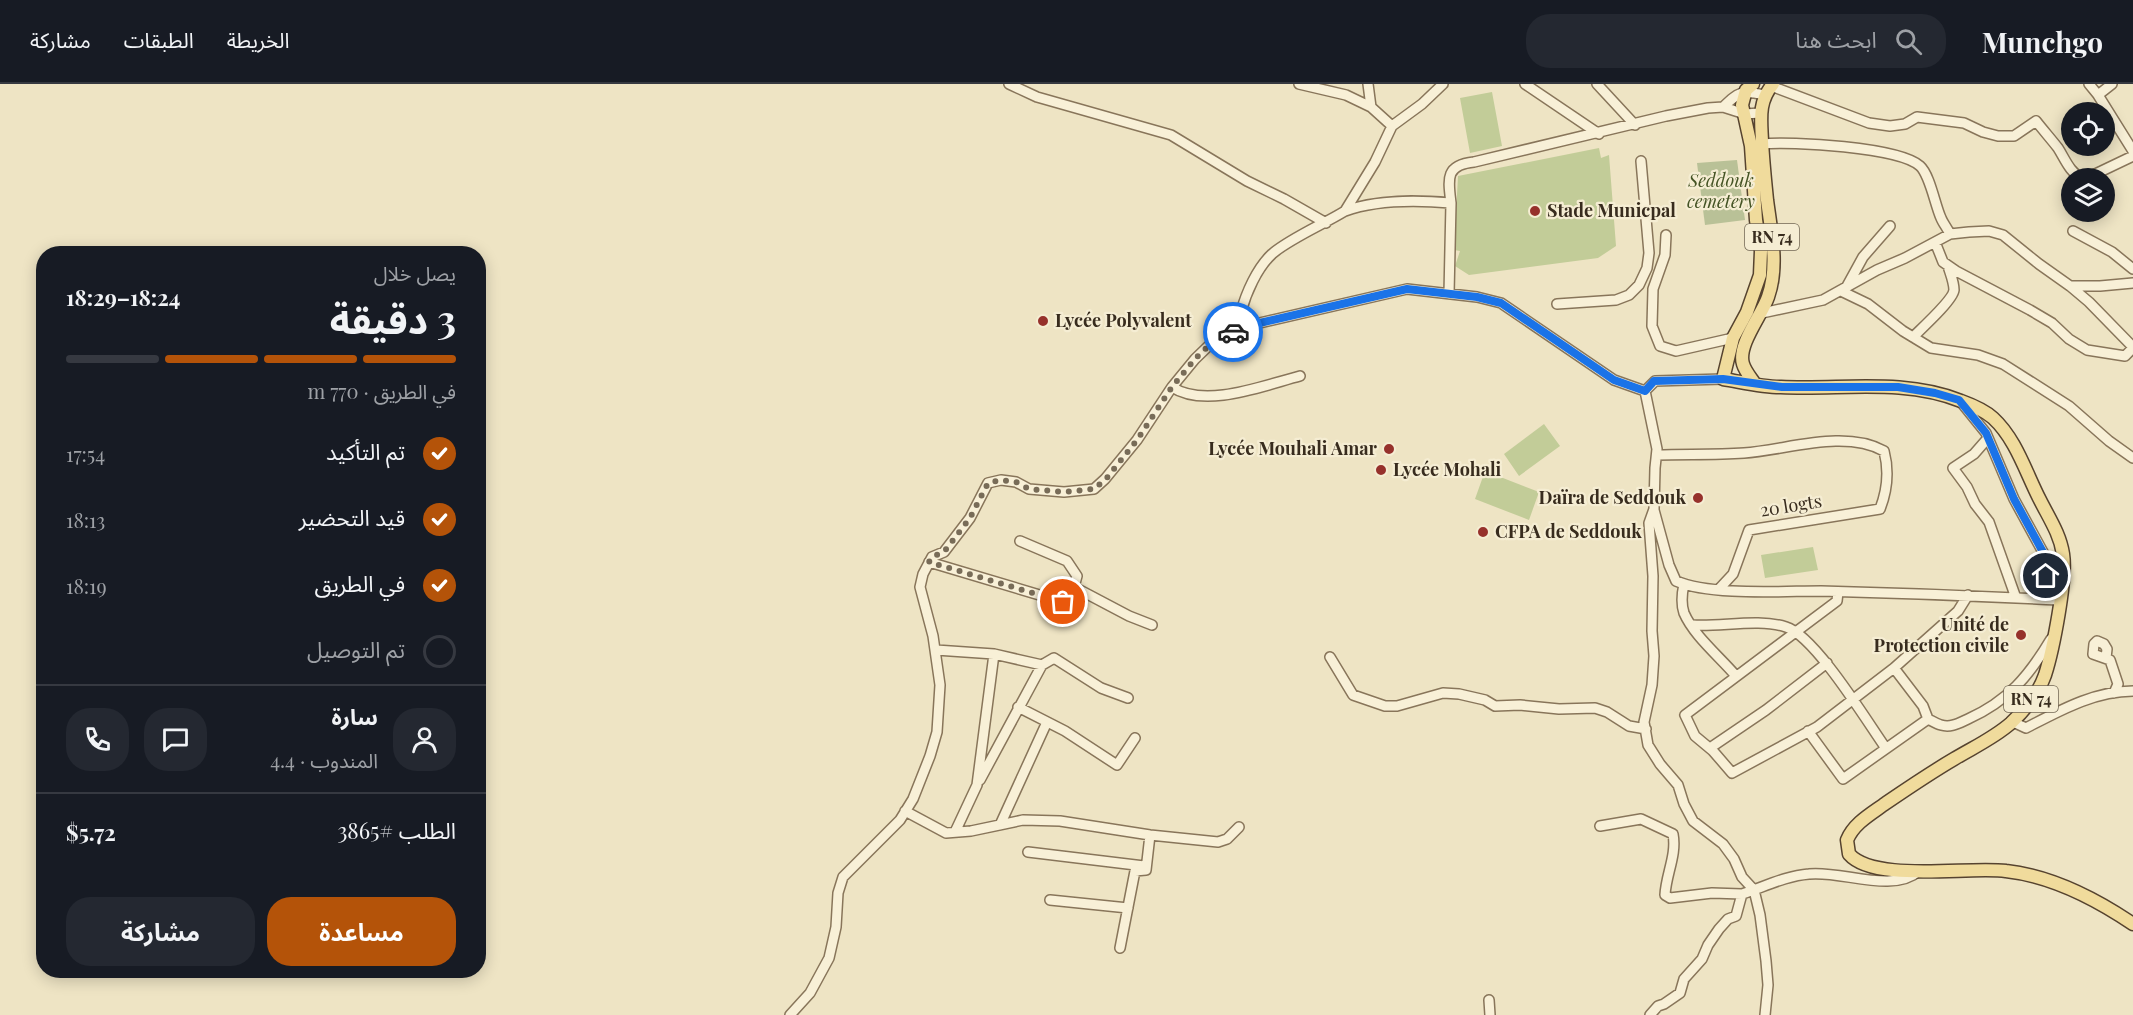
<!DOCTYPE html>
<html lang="ar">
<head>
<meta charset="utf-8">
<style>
  :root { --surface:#171b24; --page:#242831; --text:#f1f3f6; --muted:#9ea1a6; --line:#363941; --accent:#b45309 }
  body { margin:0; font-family:"Playfair Display","Noto Sans Arabic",serif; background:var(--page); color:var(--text); direction:rtl; height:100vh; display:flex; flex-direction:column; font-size:22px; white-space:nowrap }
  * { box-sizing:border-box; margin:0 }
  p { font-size:20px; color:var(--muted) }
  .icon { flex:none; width:33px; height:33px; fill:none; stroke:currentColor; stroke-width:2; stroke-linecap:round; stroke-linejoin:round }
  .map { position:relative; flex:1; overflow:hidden; direction:ltr }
  .sheet { position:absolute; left:36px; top:162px; width:450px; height:732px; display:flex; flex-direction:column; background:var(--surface); border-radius:24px; box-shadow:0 3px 15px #0003; direction:rtl }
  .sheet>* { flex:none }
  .tools { position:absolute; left:2061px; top:18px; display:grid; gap:12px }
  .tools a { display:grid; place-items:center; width:54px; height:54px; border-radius:50%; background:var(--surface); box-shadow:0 3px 15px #0003; font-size:30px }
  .pin { position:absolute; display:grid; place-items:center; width:51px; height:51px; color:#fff; margin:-26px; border:3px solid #fff; border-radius:50%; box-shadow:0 2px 6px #0007 }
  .courier { position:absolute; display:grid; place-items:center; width:60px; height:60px; margin:-30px; border:4px solid #1a73e8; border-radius:50%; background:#fff; color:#222; box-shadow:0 2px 8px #0007 }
  .summary em { font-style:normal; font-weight:700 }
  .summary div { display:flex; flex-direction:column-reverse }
  .summary { display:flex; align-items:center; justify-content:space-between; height:102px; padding:0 30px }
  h1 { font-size:39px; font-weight:700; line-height:45px }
  .bar { display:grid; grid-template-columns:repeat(4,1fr); gap:9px 6px; align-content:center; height:72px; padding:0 30px }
  .bar i { height:8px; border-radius:4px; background:var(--line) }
  .bar .current { background:var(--accent) }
  .bar p { grid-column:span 4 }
  .line { display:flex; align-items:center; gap:15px; padding:0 30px; border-top:2px solid var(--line) }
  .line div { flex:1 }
  .round { display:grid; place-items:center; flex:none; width:63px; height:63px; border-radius:24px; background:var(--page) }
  ol { padding:0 30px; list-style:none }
  li { display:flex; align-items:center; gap:18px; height:66px }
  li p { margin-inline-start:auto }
  li .icon { padding:6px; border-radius:50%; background:var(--accent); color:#fff; stroke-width:4 }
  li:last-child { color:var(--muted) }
  li i { width:33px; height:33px; border:3px solid var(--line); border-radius:50% }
  .primary-button { display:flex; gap:12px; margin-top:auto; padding:12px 30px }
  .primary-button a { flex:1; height:69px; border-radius:24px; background:var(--accent); color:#fff; font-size:24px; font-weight:700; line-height:69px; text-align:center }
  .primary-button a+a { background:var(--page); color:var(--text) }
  header { display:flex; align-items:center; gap:36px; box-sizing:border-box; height:84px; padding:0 30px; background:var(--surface); border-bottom:2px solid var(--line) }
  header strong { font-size:28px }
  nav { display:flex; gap:33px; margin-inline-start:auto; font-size:21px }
  .search { width:420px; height:54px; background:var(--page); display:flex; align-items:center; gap:15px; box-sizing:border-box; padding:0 21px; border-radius:24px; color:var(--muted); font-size:22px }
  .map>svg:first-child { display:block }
  .green { fill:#c2cc98 }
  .cemetery { fill:#b9c197 }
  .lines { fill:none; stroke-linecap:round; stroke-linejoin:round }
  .minor-casing { stroke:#88755a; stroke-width:12 }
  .major-casing { stroke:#56432f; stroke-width:15 }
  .minor { stroke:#f8f0d7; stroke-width:9 }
  .major { stroke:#f0db9c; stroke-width:12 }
  .done { stroke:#786c58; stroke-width:6; stroke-dasharray:0 10.8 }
  .route { stroke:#1a73e8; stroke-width:8 }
  .poi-dot { fill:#96312b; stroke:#f5edd3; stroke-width:2 }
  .labels { text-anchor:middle; stroke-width:4.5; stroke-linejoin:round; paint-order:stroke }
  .shield { fill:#f5edd3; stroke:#716654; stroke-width:1.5 }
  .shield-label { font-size:16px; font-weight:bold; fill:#382c1e }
  .park-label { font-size:18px; font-style:italic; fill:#455425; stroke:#f5edd3 }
  .poi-label { font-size:18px; font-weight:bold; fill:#382c1e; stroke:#f5edd3; text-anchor:start }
  .street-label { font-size:18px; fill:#382c1e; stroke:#f5edd3 }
</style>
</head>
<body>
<header>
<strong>Munchgo</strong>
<div class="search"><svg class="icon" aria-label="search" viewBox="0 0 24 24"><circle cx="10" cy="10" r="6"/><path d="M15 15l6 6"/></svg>ابحث هنا</div>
<nav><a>الخريطة</a><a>الطبقات</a><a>مشاركة</a></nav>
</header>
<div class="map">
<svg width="2133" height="931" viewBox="0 0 2133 931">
  <rect width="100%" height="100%" fill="#eee4c4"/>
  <path class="green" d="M 1492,8 L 1502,62 L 1470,69 L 1460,14 Z
    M 1599,64 L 1601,74 L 1609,71 L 1616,162 L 1598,174 L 1469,191 L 1455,182 L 1460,167 L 1454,166 L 1458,92 Z
    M 1544,340 L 1560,362 L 1519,392 L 1504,370 Z
    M 1485,387 L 1539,408 L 1529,436 L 1475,415 Z
    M 1813,463 L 1818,486 L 1765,494 L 1761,471 Z"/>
  <path class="cemetery" d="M 1737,76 L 1745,136 L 1705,141 L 1697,79 Z"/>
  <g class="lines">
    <g class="minor-casing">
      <path id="minor" d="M 1009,0 L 1037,13 L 1171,51 L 1247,97 L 1284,115 L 1326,139
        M 1299,0 L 1346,11 L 1371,23 L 1392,42
        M 1368,0 L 1371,23
        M 1525,0 L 1599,50
        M 1597,0 L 1635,41
        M 2089,0 L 2098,11 L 2112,0
        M 1771,2 L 1869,39 L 1890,42 L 1905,40 L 1917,33 L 1964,39 L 1983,48 L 1998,52 L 2014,52 L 2036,37 C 2043,46 2051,55 2058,64 C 2065,75 2070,89 2082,94
        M 2098,11 L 2133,67
        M 1723,23 C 1740,7 1742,6 1764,11
        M 1762,60 C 1791,57 1899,63 1920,82 C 1930,91 1935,121 1941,134 C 1943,139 1947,144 1950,150
        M 2087,94 L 2133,72
        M 1345,127 L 1375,78 L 1392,42 L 1422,20 L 1443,0
        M 2073,147 L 2112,168 L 2133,185
        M 1666,151 L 1665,171 L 1653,205 L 1652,242 L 1660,262 L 1676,267 L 1733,254
        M 1935,158 L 1943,178 L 1956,187 L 2030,226 L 2052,239 L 2069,255 L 2087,266 L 2125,272 L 2133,264
        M 2070,202 L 2089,218 L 2133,263
        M 1846,204 L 1863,173 L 1890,142
        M 1841,207 L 1868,220 L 1903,247 L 1931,264 L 1978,271 L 2003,280 L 2069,322 L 2109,357 L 2133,374
        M 1449,210 L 1451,119
        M 1557,220 L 1616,216 L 1629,211 L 1639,201 L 1647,184 L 1649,169 L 1641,77
        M 1241,228 C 1246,209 1257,184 1272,170 C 1289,155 1324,140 1345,127 C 1378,115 1417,116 1451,119 C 1448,95 1445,81 1474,78 L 1666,32 L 1708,24 L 1723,23 L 1745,30 L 1760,29
        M1231 239a10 10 0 1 1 20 0a10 10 0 1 1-20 0Z
        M 1762,229 L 1823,216 L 1877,186 L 1905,174 L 1950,150 L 1969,148 L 1989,147 L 2003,151 L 2039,180 L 2070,202 L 2100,202 L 2133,199
        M 1251,241 L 1407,205 L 1477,213 L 1501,219 L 1614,296 L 1645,307
        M 1913,253 C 1922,244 1953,216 1954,206 C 1954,198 1950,189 1948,182
        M 1723,295 L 1655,297 L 1645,307 L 1657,365 L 1655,384 L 1654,425 L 1649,439 L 1653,492 L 1652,547 L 1654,572 L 1652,601 L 1644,638 L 1648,661 L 1660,680 L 1678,701 L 1684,720 L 1693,737 L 1723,760 L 1734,775 L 1742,793 L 1754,806 L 1760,831 L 1766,877 L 1768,901 L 1765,931
        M 1172,303 C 1205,325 1265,301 1300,292
        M 1961,318 L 1986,349 L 2014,415 L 2044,470 L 2046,492 L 2039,515
        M 1988,354 L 1974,370 L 1953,384 L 1967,403 L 1975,420 L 1989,438 L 2016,514
        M 1657,371 C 1686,370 1715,371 1744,369 C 1787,366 1844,345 1884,367 C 1889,386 1887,407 1880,425 L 1749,446 L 1733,490 L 1719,505
        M 1654,426 L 1669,481 L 1676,497 C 1711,512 1782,507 1821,507 C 1901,509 1980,512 2060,516
        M 1020,457 L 1067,477 L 1077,492 L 1074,503
        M 929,478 L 1063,518 L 1074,503 L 1129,532 L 1152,541
        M 1684,500 C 1682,509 1681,520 1684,529 C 1694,552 1720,573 1736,592
        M 1838,508 L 1837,517 L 1685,631 L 1695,652 L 1713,667 L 1732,689 L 1817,643 L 1894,584 L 1958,527 L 1968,511
        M 1693,541 C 1721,543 1759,534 1786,543 C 1815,552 1866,636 1885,663
        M 936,566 L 994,570 L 1042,581 L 1054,574 L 1101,604 L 1128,614
        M 1330,573 L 1353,611 L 1385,622 L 1397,622 L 1443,609 L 1459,610 L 1485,616 L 1495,622 L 1520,621 L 1559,625 L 1595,624 L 1607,628 L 1629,642 L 1646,645
        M 2106,574 L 2107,565 L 2104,560 L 2097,557 L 2094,560 L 2093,570 L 2110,576 L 2118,600 L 2114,609
        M 1894,584 L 1923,622 L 1928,635 C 1932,637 1937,640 1941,641 C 1951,644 1959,639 1968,635 C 2008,617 2029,592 2051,555
        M 1018,623 L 1065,647 L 1117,681 L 1135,654
        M 2013,638 L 2026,644 C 2059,627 2094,607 2133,607
        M 1808,647 L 1843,695 L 1928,635
        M 1710,664 L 1766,626 L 1827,579
        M 980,696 L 1042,581
        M 905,727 L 946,749 L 971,747 L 1023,736 L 1060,737 L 1150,751 L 1218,758 L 1227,755 L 1239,743
        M 1000,741 L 1047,638
        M 1600,742 L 1641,735 L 1673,750 C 1677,771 1666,790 1665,811 L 1670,814 L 1712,809 L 1742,810
        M 955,748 L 977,701 L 994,570
        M 1028,768 L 1144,782
        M 1050,816 L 1128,824
        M 1120,864 L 1135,787 L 1146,786 L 1150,751
        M 1489,916 L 1490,931
        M 790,931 L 810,909 L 829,874 L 836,843 L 838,809 L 843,793 L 900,736 L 913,715 L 930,672 L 937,648 L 940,601 L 933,552 L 920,503 L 923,490 L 932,473 L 944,468 L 970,434 L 988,399 L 1001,396 L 1016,398 L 1029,405 L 1064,408 L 1094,405 L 1105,395 L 1137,356 L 1172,303 L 1195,275 L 1225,246 L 1230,237
        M 1650,931 L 1658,922 L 1664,920 L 1680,909 L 1684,895 L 1702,875 L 1708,861 L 1719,845 L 1728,835 L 1736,832 L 1742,810 C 1764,803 1785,792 1809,790 C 1841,786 1892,810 1919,787"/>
    </g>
    <g class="major-casing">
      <path id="major" d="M 1753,0 L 1746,6 L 1742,21 L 1751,62 L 1756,136 L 1761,167 L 1760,191 L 1747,228 L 1733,254 L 1723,295 C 1742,298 1762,303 1781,303 C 1842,306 1903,294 1961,317 C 1972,321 1984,326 1993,334 C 2016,355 2026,389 2040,416 C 2049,434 2060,450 2063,470 C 2067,495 2053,566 2045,591 C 2039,608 2025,626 2011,639 C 1994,654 1974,663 1954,675 C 1930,689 1908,704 1886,719 C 1871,730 1854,739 1847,756 L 1849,770 C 1874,799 1969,782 2006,787 C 2052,792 2096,815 2133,840
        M 1755,300 C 1751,294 1745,287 1743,280 C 1737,261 1762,231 1768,213 C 1779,182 1771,147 1767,116 C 1765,96 1763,77 1762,57 C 1761,35 1758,18 1773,0"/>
    </g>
    <use href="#minor" class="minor"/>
    <use href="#major" class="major"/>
  </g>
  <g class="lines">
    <path class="done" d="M 1063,518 L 929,478 L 932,473 L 944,468 L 970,434 L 988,399 L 1001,396 L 1016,398 L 1029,405 L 1064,408 L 1094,405 L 1106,395 L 1137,356 L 1172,303 L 1195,275 L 1222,249 L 1233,248"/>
    <path class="route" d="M 1233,248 C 1241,247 1246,250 1251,241 L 1407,205 L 1477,213 L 1501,219 L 1614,296 L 1645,307 L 1654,297 L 1723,295 L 1782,303 L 1898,303 L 1935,309 L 1959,316 L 1986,349 L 2014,415 L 2044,470 L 2046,492"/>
  </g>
  <g class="poi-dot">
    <circle cx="1535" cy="127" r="6"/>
    <circle cx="1043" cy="237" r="6"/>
    <circle cx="1389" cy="365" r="6"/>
    <circle cx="1381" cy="386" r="6"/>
    <circle cx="1698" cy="414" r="6"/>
    <circle cx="1483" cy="448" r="6"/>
    <circle cx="2021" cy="551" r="6"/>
  </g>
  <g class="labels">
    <g class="shield">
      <rect x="1745" y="140" width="54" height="26" rx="4.5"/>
      <rect x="2004" y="602" width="54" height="26" rx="4.5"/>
    </g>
    <g class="shield-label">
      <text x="1772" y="159">RN 74</text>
      <text x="2031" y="621">RN 74</text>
    </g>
    <g class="park-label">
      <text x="1721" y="103">Seddouk<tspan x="1721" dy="21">cemetery</tspan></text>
    </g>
    <g class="poi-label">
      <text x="1547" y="133">Stade Municpal</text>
      <text x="1055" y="243">Lycée Polyvalent</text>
      <text x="1377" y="371" text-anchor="end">Lycée Mouhali Amar</text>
      <text x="1393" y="392">Lycée Mohali</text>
      <text x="1686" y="420" text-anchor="end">Daïra de Seddouk</text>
      <text x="1495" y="454">CFPA de Seddouk</text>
      <text x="2009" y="547" text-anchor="end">Unité de<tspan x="2009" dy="21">Protection civile</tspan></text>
    </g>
    <g class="street-label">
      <text transform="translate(1791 422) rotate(-9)" y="6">20 logts</text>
    </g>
  </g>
</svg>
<div class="tools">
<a><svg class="icon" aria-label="locate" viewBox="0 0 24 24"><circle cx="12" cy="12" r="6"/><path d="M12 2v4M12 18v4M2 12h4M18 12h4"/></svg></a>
<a><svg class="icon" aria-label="layers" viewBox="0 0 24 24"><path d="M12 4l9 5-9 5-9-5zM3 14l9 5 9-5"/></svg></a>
</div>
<div class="pin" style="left:1063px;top:518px;background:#ea580c"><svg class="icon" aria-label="bag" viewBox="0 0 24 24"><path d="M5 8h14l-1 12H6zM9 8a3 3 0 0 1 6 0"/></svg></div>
<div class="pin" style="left:2046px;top:492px;background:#1f2937"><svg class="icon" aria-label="home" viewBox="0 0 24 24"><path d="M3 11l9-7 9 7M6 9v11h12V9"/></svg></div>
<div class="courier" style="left:1233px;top:248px"><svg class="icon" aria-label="car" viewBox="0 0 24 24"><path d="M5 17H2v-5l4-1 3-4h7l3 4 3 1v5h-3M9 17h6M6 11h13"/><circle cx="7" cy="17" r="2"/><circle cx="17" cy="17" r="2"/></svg></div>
<section class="sheet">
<div class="summary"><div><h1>3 دقيقة</h1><p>يصل خلال</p></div><em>18:24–18:29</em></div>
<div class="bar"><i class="current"></i><i class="current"></i><i class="current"></i><i></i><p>في الطريق · 770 m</p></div>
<ol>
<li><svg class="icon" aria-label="check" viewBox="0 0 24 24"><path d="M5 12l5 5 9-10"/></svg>تم التأكيد<p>17:54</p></li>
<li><svg class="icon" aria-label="check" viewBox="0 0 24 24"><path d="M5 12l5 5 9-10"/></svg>قيد التحضير<p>18:13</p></li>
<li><svg class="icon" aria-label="check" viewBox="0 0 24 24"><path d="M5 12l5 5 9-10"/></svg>في الطريق<p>18:19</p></li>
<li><i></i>تم التوصيل</li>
</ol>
<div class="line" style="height:108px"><a class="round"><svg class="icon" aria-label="person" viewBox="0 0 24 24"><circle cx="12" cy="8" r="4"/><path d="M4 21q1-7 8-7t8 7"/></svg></a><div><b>سارة</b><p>المندوب · 4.4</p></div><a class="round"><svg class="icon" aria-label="chat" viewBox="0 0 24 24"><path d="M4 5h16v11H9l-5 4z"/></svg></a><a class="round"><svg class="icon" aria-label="phone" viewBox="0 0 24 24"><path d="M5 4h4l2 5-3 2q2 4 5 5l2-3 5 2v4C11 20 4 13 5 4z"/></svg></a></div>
<div class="line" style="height:78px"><div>الطلب #3865</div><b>$5.72</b></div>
<div class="primary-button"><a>مساعدة</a><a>مشاركة</a></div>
</section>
</div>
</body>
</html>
